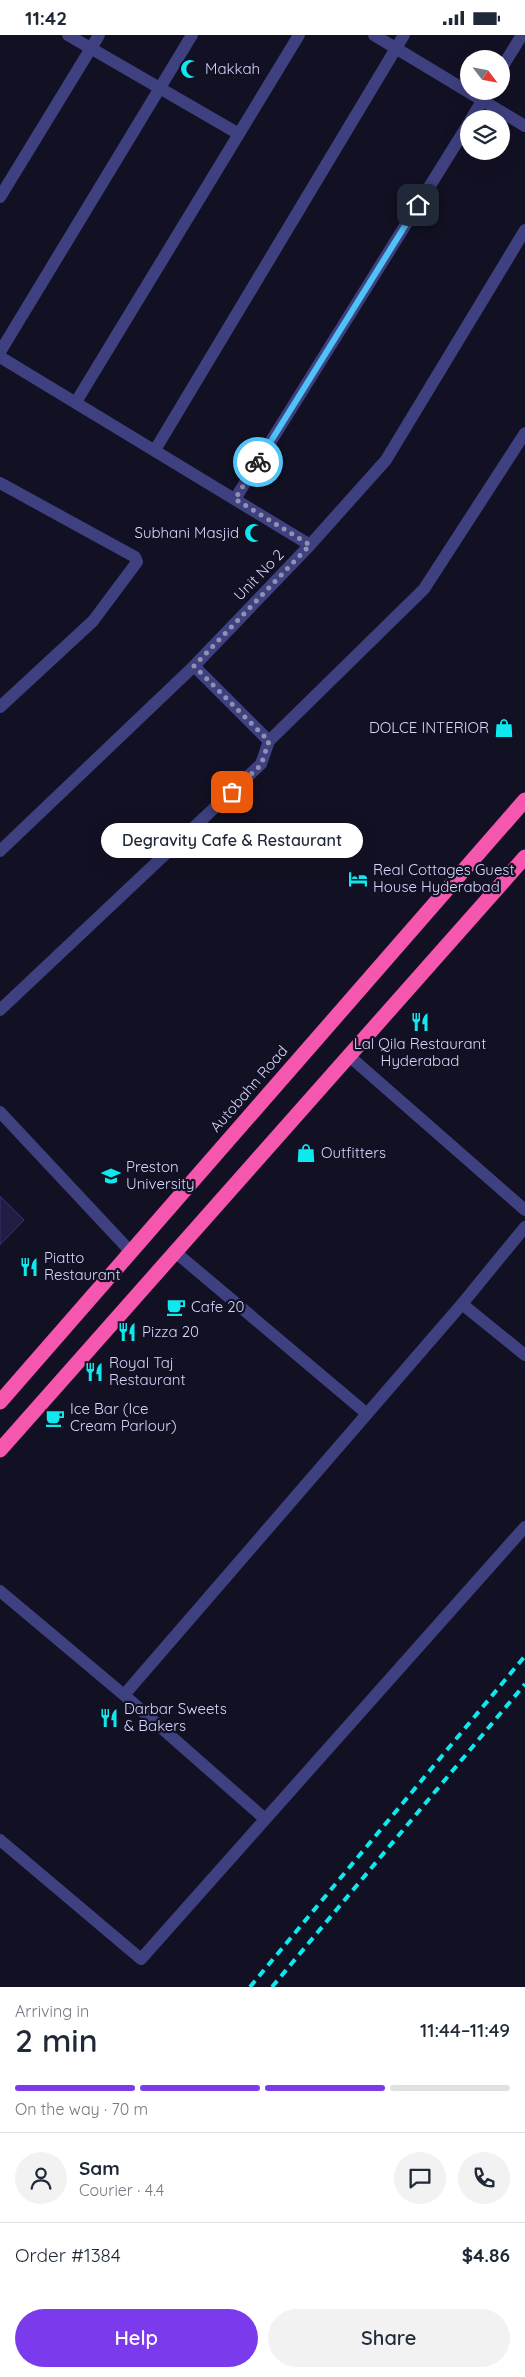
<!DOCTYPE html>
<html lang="en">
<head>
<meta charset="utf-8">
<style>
  :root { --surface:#fff; --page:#f2f2f3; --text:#1f2937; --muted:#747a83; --line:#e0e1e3; --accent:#7c3aed }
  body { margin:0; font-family:Quicksand,sans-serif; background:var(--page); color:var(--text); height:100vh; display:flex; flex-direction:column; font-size:19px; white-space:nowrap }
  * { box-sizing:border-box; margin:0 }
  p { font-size:16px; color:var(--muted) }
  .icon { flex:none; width:28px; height:28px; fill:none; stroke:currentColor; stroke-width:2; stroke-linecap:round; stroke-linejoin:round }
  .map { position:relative; height:1952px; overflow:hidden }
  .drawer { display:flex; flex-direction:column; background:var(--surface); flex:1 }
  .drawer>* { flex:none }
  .needle { width:32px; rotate:122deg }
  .fabs { position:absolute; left:460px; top:15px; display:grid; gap:10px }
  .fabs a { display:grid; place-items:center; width:50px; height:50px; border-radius:50%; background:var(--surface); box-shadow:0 5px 20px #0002; font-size:25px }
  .pin { position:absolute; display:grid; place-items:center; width:42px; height:42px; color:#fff; margin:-21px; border-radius:10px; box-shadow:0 2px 8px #0006 }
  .courier { position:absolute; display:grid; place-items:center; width:50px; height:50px; margin:-25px; border:4px solid #4fc3f7; border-radius:50%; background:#fff; color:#222; box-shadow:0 1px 6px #0007 }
  .bubble { position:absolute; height:35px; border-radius:18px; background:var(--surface); box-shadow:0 5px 20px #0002; font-size:16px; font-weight:600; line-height:35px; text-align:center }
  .summary em { font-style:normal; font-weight:600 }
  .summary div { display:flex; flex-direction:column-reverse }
  .summary { display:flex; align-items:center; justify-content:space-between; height:85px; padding:0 15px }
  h1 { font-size:32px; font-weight:600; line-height:38px }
  .bar { display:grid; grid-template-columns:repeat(4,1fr); gap:8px 5px; align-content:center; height:60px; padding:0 15px }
  .bar i { height:6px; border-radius:4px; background:var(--line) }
  .bar .current { background:var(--accent) }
  .bar p { grid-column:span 4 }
  .line { display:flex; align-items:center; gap:12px; padding:0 15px; border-top:1px solid var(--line) }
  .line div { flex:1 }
  .round { display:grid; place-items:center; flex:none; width:52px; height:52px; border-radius:26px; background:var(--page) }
  .cta { display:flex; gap:10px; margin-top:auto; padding:10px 15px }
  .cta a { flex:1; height:58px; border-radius:30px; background:var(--accent); color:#fff; font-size:20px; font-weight:600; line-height:58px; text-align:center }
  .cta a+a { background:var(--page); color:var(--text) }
  .status { display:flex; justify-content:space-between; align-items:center; height:35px; padding:0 25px; background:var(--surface); direction:ltr }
  .status svg { height:14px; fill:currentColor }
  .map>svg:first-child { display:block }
  .building { fill:#221d43; stroke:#38306e }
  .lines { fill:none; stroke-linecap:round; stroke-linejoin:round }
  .minor { stroke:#3e4080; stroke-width:12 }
  .highway { stroke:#f557ae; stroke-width:15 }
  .rail { stroke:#0ee9ef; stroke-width:4; stroke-dasharray:8 6; stroke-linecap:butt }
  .done { stroke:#9190b0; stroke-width:5; stroke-dasharray:0 9 }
  .route { stroke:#4fc3f7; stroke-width:6 }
  .labels { text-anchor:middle; stroke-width:4.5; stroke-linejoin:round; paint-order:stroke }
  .poi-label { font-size:15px; fill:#d6d5fc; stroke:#121023; text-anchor:start }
  .street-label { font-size:15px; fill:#d6d5fc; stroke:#121023 }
</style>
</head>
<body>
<div class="status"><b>11:42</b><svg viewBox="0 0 49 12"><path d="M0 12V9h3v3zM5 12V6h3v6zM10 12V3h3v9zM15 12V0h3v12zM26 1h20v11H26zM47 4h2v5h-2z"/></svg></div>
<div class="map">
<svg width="525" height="1952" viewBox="0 0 525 1952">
  <rect width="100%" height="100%" fill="#121023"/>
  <path class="building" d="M 0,1161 L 24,1185 L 0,1210 Z"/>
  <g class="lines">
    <path class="minor" d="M 68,0 L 239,99
      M 374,0 L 525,91
      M 501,34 L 522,0
      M 471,84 L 488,56
      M 0,162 L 99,0
      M 0,317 L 192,0
      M 0,322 L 310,510
      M 76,367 L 299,0
      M 155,415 L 404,0
      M 0,448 L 135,522 L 137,527 L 93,586 L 0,672
      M 235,464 L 469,88
      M 269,706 L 424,554 L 525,398
      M 0,816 L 194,631 L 310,510 L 386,425 L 525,195
      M 0,975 L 261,729 L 269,706 L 194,631
      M 348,1020 L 525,1175
      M 0,1077 L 131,1217
      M 174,1216 L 366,1378
      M 462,1269 L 525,1192
      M 0,1556 L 124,1660 L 462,1269 L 525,1320
      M 124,1660 L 265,1784
      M 0,1805 L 141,1924 L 525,1492"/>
    <path class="highway" d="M 0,1367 L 525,765
      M 0,1415 L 525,822"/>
    <path class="rail" d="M 250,1952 L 525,1621
      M 272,1952 L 525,1649"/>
  </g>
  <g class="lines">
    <path class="done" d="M 232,757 L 261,730 L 269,706 L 194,631 L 310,510 L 235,464 L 258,427"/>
    <path class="route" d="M 258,427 L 418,170"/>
  </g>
  <defs>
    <g id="mosque-bare" transform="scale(1.5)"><path d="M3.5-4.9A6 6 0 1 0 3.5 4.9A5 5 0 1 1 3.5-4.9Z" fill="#0ee9ef" stroke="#121023" stroke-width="2.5" paint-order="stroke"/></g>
    <g id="shop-bare" transform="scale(1.5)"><path d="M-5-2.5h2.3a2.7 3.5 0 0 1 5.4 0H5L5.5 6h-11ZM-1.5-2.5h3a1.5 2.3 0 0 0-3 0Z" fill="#0ee9ef" stroke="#121023" stroke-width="2.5" paint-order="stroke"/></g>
    <g id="hotel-bare" transform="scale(1.5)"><path d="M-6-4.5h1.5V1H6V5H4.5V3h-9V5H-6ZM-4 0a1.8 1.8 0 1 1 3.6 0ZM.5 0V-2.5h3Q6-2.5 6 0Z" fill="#0ee9ef" stroke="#121023" stroke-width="2.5" paint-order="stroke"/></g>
    <g id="restaurant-bare" transform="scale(1.5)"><path d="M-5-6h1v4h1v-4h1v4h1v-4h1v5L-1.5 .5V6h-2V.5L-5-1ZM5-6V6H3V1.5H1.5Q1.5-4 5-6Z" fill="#0ee9ef" stroke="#121023" stroke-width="2.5" paint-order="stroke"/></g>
    <g id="university-bare" transform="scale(1.5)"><path d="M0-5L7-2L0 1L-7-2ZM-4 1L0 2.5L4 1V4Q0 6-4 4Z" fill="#0ee9ef" stroke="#121023" stroke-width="2.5" paint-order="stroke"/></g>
    <g id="cafe-bare" transform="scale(1.5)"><path d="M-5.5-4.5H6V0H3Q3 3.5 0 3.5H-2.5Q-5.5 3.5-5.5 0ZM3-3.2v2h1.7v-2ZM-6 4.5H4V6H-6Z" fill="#0ee9ef" stroke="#121023" stroke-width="2.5" paint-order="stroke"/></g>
  </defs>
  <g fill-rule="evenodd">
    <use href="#mosque-bare" x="190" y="34"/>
    <use href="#mosque-bare" x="254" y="498"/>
    <use href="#shop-bare" x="504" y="693"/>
    <use href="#hotel-bare" x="358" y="844"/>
    <use href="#restaurant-bare" x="420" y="987"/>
    <use href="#shop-bare" x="306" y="1118"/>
    <use href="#university-bare" x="111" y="1141"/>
    <use href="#restaurant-bare" x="29" y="1232"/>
    <use href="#cafe-bare" x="176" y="1272"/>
    <use href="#restaurant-bare" x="127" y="1297"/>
    <use href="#restaurant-bare" x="94" y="1337"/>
    <use href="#cafe-bare" x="55" y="1383"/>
    <use href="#restaurant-bare" x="109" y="1683"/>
  </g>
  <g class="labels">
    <g class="poi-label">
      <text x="205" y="39">Makkah</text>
      <text x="239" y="503" text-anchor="end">Subhani Masjid</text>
      <text x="489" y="698" text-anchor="end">DOLCE INTERIOR</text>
      <text x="373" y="840">Real Cottages Guest<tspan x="373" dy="17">House Hyderabad</tspan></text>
      <text x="420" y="1014" text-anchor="middle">Lal Qila Restaurant<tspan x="420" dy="17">Hyderabad</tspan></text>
      <text x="321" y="1123">Outfitters</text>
      <text x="126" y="1137">Preston<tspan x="126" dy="17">University</tspan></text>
      <text x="44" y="1228">Piatto<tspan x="44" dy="17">Restaurant</tspan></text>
      <text x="191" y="1277">Cafe 20</text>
      <text x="142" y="1302">Pizza 20</text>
      <text x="109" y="1333">Royal Taj<tspan x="109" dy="17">Restaurant</tspan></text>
      <text x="70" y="1379">Ice Bar (Ice<tspan x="70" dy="17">Cream Parlour)</tspan></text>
      <text x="124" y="1679">Darbar Sweets<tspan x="124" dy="17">&amp; Bakers</tspan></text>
    </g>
    <g class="street-label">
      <text transform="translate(259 540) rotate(-46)" y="5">Unit No 2</text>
      <text transform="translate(249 1054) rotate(-49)" y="5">Autobahn Road</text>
    </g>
  </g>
</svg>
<div class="fabs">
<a><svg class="needle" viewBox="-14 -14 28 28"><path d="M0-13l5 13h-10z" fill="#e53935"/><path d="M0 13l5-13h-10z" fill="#747a83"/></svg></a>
<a><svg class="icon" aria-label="layers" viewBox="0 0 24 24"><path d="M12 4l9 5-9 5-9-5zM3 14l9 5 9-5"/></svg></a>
</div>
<div class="pin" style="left:232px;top:757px;background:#ea580c"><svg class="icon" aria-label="bag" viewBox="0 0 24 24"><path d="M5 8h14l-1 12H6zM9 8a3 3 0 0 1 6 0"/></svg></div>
<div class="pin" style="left:418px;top:170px;background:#1f2937"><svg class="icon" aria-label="home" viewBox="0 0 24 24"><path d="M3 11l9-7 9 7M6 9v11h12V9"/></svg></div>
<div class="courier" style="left:258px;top:427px"><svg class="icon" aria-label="bike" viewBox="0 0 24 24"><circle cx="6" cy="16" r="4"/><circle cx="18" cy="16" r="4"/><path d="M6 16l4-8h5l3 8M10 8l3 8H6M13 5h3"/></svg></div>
<div class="bubble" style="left:101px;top:788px;width:262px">Degravity Cafe &amp; Restaurant</div>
</div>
<section class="drawer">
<div class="summary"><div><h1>2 min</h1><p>Arriving in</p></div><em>11:44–11:49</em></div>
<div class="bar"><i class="current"></i><i class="current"></i><i class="current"></i><i></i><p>On the way · 70 m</p></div>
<div class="line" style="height:90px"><a class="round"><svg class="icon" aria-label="person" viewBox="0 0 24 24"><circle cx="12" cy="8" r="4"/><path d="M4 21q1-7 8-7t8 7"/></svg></a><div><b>Sam</b><p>Courier · 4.4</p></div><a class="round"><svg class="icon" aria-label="chat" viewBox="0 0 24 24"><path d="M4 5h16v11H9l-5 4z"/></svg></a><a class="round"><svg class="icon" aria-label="phone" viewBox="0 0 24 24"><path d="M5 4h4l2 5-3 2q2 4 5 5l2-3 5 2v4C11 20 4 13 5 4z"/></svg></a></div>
<div class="line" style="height:65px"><div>Order #1384</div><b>$4.86</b></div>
<div class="cta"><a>Help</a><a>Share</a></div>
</section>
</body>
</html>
